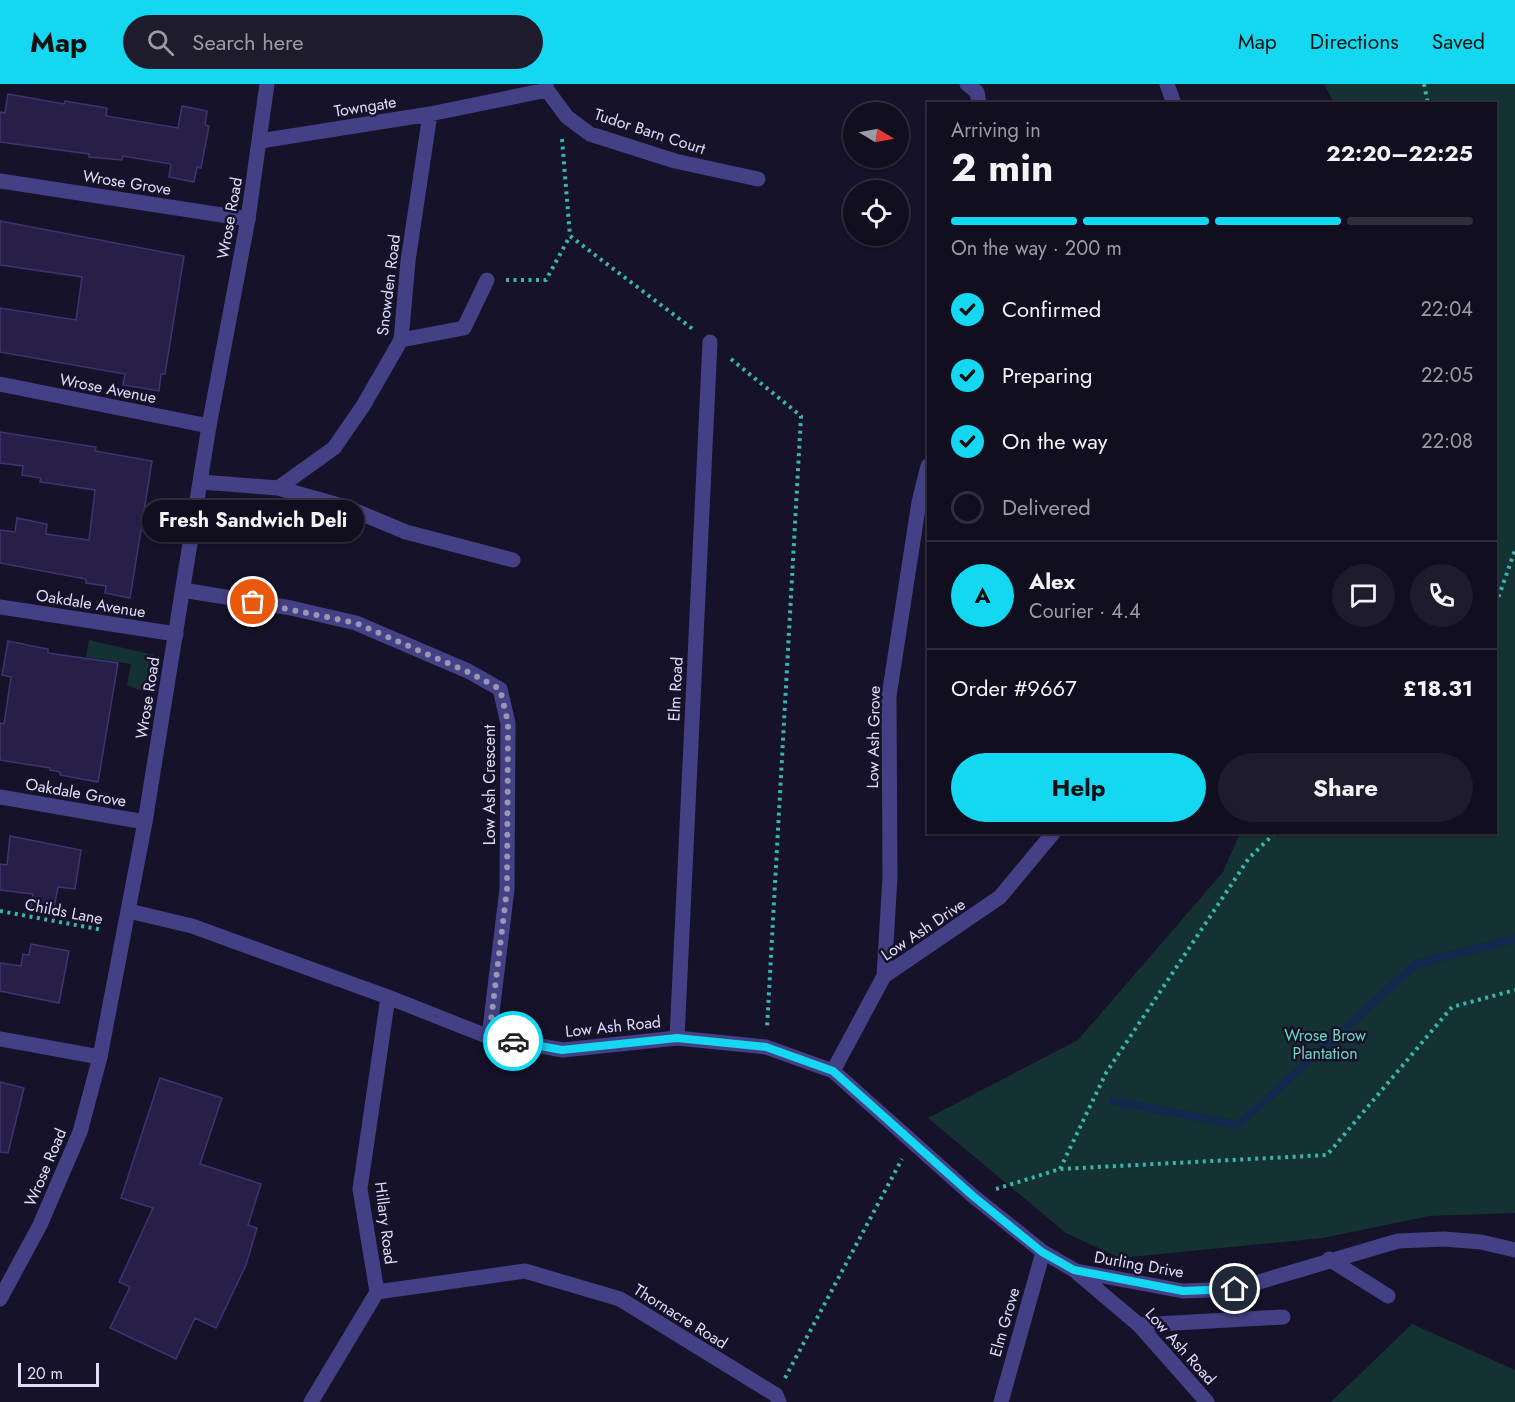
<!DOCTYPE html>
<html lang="en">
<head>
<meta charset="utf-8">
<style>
  :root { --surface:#100e1f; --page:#1e1c2c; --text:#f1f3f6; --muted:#9c9ca4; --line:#302e3d; --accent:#14d8f1 }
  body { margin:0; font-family:Jost,sans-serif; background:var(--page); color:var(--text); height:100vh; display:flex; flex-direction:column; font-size:22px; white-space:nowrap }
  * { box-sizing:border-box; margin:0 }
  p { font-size:20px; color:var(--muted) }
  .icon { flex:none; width:33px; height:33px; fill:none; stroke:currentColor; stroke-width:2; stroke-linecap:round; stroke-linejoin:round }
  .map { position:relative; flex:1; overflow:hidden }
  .side { position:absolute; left:927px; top:18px; width:570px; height:732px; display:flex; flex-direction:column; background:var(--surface); border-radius:0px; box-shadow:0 2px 4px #0004,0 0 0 2px var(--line) }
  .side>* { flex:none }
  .needle { width:39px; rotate:100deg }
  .tools { position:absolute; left:843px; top:18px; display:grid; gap:12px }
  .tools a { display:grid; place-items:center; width:66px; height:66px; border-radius:50%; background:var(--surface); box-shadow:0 2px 4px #0004,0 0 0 2px var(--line); font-size:30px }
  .scale { position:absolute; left:18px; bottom:15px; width:81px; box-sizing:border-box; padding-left:6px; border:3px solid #e0dcfd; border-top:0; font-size:16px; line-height:21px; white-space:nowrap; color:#e0dcfd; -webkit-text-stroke:4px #161229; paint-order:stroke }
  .pin { position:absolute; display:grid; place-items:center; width:51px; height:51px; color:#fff; margin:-26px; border:3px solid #fff; border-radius:50%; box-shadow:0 2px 6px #0007 }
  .courier { position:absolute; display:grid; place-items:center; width:60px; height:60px; margin:-30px; border:4px solid #14d8f1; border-radius:50%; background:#fff; color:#222; box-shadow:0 2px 8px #0007 }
  .bubble { position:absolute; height:42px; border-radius:21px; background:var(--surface); box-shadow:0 2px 4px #0004,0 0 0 2px var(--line); font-size:20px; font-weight:700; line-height:42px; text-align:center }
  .overview em { font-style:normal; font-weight:700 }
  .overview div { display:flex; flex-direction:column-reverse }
  .overview { display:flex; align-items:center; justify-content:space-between; height:102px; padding:0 24px }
  h1 { font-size:39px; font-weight:700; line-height:45px }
  .bar { display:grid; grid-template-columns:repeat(4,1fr); gap:9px 6px; align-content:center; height:72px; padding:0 24px }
  .bar i { height:8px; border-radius:4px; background:var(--line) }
  .bar .selected { background:var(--accent) }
  .bar p { grid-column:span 4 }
  .line { display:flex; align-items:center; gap:15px; padding:0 24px; border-top:2px solid var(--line) }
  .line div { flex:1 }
  .round { display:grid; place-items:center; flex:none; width:63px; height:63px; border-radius:32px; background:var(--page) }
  ol { padding:0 24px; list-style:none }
  li { display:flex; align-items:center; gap:18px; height:66px }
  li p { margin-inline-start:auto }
  li .icon { padding:6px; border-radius:50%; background:var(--accent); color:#111; stroke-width:4 }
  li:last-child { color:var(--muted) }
  li i { width:33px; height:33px; border:3px solid var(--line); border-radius:50% }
  .cta { display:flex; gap:12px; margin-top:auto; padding:12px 24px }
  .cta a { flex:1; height:69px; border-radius:36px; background:var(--accent); color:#111; font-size:24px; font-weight:700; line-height:69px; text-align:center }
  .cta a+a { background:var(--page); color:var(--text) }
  header { display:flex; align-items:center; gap:36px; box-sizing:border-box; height:84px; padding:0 30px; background:var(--accent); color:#111 }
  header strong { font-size:28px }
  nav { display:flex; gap:33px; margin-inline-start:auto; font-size:21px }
  .search { width:420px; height:54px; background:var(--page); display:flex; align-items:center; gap:15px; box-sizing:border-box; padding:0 21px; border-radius:33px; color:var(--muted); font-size:22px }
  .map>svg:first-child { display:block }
  .green { fill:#153232 }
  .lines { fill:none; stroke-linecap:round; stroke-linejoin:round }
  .stream { stroke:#12284d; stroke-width:8 }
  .building { fill:#281f49; stroke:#403373; stroke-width:1.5 }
  .path { stroke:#38b5af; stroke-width:4; stroke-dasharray:3 4.5; stroke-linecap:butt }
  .service { stroke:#444085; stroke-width:15 }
  .minor { stroke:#444085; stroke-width:15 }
  .tertiary { stroke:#444085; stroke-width:15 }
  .done { stroke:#9995b3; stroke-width:6; stroke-dasharray:0 10.8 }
  .route { stroke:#14d8f1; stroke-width:8 }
  .labels { text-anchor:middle; stroke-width:5; stroke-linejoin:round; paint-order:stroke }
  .street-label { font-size:16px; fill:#e0dcfd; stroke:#161229 }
  .park-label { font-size:16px; fill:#6bdac0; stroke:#161229 }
</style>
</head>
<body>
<header>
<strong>Map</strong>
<div class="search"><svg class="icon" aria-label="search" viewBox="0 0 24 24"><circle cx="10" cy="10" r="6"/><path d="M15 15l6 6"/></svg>Search here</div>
<nav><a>Map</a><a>Directions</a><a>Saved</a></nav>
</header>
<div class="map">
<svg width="1515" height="1318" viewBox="0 0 1515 1318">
  <rect width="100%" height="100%" fill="#161229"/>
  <path class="green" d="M 1324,0 L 1515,0 L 1515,1129 L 1429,1132 L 1323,1154 L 1120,1174 L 1066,1149 L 928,1034 L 1078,956 L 1223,788 L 1240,749 L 1496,748 L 1496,20 L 1334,19 Z
    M 89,556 L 154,571 L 147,609 L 127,601 L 131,580 L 86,573 Z
    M 1412,1240 L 1515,1286 L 1515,1318 L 1331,1318 Z"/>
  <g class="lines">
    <path class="stream" d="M 1113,1017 L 1238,1041 L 1416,880 L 1515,855"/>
  </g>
  <path class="building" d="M 8,10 L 64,20 L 65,17 L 107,24 L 106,32 L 178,44 L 182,22 L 207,27 L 205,41 L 209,42 L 201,84 L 197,83 L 194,98 L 169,93 L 171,80 L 123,72 L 122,76 L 89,73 L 89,70 L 0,58 L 0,28 L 5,29 Z
    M 0,137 L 184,172 L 165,290 L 161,290 L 159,307 L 123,301 L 125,290 L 0,268 L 0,224 L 76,236 L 82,193 L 0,181 Z
    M 0,348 L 96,363 L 95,367 L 152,377 L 130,514 L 105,509 L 106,502 L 86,499 L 86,495 L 0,479 L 0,446 L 15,448 L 17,434 L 47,440 L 46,450 L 89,456 L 95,406 L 40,398 L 41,394 L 22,391 L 23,382 L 0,379 Z
    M 8,557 L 48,565 L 48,569 L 118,579 L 98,698 L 60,691 L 60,688 L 50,686 L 50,684 L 0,676 L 0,639 L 4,640 L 11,593 L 2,591 Z
    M 10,752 L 81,766 L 75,805 L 58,803 L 53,830 L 30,826 L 33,810 L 0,806 L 0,780 L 7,781 Z
    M 31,860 L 69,867 L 59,919 L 0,907 L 0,879 L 21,882 L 23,870 L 29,871 Z
    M 160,994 L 222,1014 L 200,1080 L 261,1100 L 248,1141 L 257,1144 L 246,1181 L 216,1244 L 195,1234 L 176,1275 L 110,1244 L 130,1203 L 119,1198 L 153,1124 L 121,1114 Z
    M 0,998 L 24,1004 L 8,1069 L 0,1068 Z"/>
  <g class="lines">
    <path class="path" d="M 1424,0 L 1428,20
      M 562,55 L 570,152 L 694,246
      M 506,196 L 546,196 L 570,152
      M 731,275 L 801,332 L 767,944
      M 1496,520 L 1515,466
      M 0,827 L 103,846
      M 1060,1085 L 1106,989 L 1249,774 L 1276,748
      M 996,1105 L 1060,1085 L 1327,1071 L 1452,923 L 1515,906
      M 785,1294 L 902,1075"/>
    <path class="service" d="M 401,256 L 464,244 L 487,196
      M 1329,1175 L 1388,1212
      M 1235,1205 L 1398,1157 L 1444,1155 L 1481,1158 L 1515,1166
      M 1139,1241 L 1283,1233"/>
    <path class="minor" d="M 546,0 L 547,6 L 567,33 L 590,50 L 675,77 L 758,95
      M 967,0 L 977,8 L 979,20
      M 1167,0 L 1174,20
      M 260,57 L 430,30 L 547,6
      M 0,97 L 248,135
      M 0,300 L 209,342
      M 201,398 L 278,404 L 334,364 L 363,322 L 401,256 L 408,177 L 430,30
      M 278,404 L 346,423 L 406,448 L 513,476
      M 183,506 L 291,524 L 356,539 L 468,587 L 500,605 L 508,639 L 507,805 L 489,953
      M 0,523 L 176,550
      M 0,713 L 145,738
      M 129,827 L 192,842 L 388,913 L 489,953 L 563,966 L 677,954 L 766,963 L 833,987 L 973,1112 L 1043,1168 L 1074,1186 L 1139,1241 L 1207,1318
      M 884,892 L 890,793 L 889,612 L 919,418 L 928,382
      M 677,954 L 710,258
      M 0,955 L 100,973
      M 833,987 L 884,892 L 1000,813 L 1054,748
      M 1076,1187 L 1183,1207 L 1235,1205
      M 377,1208 L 525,1187 L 620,1215 L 776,1311 L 779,1318
      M 311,1318 L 377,1208 L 360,1105 L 388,913
      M 1001,1318 L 1043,1168"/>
    <path class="tertiary" d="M 0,1215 L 40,1141 L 80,1048 L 100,973 L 145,738 L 209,342 L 248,135 L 267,0"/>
  </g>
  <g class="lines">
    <path class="done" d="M 253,518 L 356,539 L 468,588 L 500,605 L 508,639 L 507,805 L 489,953 L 513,957"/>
    <path class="route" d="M 513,957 L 562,966 L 677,954 L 766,963 L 833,987 L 973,1112 L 1042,1168 L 1074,1186 L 1183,1207 L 1235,1205"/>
  </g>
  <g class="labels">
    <g class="street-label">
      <text transform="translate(365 22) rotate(-9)" y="6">Towngate</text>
      <text transform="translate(650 47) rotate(18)" y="6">Tudor Barn Court</text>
      <text transform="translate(127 98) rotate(9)" y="6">Wrose Grove</text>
      <text transform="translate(229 134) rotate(-80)" y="6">Wrose Road</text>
      <text transform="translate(388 201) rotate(-83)" y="6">Snowden Road</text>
      <text transform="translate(108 304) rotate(11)" y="6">Wrose Avenue</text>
      <text transform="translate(91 519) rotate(9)" y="6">Oakdale Avenue</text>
      <text transform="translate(675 605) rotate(-87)" y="6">Elm Road</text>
      <text transform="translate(147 614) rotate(-81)" y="6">Wrose Road</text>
      <text transform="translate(873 653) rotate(-89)" y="6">Low Ash Grove</text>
      <text transform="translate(489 701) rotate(-90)" y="6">Low Ash Crescent</text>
      <text transform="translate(76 708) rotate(10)" y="6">Oakdale Grove</text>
      <text transform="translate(64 827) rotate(11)" y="6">Childs Lane</text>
      <text transform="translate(923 845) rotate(-34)" y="6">Low Ash Drive</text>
      <text transform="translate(613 942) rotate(-6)" y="6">Low Ash Road</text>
      <text transform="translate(45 1083) rotate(-67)" y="6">Wrose Road</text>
      <text transform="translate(386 1139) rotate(83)" y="6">Hillary Road</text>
      <text transform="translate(1139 1180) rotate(10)" y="6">Durling Drive</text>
      <text transform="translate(681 1232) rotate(32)" y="6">Thornacre Road</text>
      <text transform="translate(1004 1238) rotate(-74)" y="6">Elm Grove</text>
      <text transform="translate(1181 1262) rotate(48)" y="6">Low Ash Road</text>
    </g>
    <g class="park-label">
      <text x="1325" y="957">Wrose Brow<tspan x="1325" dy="18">Plantation</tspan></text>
    </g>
  </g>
</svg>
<div class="tools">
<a><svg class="needle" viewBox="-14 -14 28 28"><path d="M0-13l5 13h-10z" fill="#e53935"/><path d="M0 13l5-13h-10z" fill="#9c9ca4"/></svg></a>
<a><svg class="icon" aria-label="locate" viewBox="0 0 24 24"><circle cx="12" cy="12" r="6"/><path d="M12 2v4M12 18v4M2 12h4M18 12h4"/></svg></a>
</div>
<div class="scale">20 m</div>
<div class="pin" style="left:253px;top:518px;background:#ea580c"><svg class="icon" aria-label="bag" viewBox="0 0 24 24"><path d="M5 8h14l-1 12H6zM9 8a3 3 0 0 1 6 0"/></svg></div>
<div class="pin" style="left:1235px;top:1205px;background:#1f2937"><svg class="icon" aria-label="home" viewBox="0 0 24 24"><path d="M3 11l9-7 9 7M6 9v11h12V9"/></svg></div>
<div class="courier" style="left:513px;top:957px"><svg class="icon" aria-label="car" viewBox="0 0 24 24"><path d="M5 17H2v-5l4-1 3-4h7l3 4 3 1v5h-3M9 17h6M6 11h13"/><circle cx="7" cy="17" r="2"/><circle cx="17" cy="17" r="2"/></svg></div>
<div class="bubble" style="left:142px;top:416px;width:222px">Fresh Sandwich Deli</div>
<section class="side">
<div class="overview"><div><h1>2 min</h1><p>Arriving in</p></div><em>22:20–22:25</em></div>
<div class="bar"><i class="selected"></i><i class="selected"></i><i class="selected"></i><i></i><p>On the way · 200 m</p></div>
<ol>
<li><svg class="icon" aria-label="check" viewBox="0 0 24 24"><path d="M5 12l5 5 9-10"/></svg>Confirmed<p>22:04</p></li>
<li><svg class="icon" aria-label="check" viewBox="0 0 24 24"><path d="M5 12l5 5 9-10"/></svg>Preparing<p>22:05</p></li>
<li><svg class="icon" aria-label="check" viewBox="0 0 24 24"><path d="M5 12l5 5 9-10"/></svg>On the way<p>22:08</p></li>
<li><i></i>Delivered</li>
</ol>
<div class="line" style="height:108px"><b class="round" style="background:var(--accent);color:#111">A</b><div><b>Alex</b><p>Courier · 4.4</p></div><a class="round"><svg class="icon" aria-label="chat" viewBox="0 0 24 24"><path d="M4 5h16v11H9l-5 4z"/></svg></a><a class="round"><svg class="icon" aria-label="phone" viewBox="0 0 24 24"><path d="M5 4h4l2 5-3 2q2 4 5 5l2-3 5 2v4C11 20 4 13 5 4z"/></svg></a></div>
<div class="line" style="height:78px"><div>Order #9667</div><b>£18.31</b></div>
<div class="cta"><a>Help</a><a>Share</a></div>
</section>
</div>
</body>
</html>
